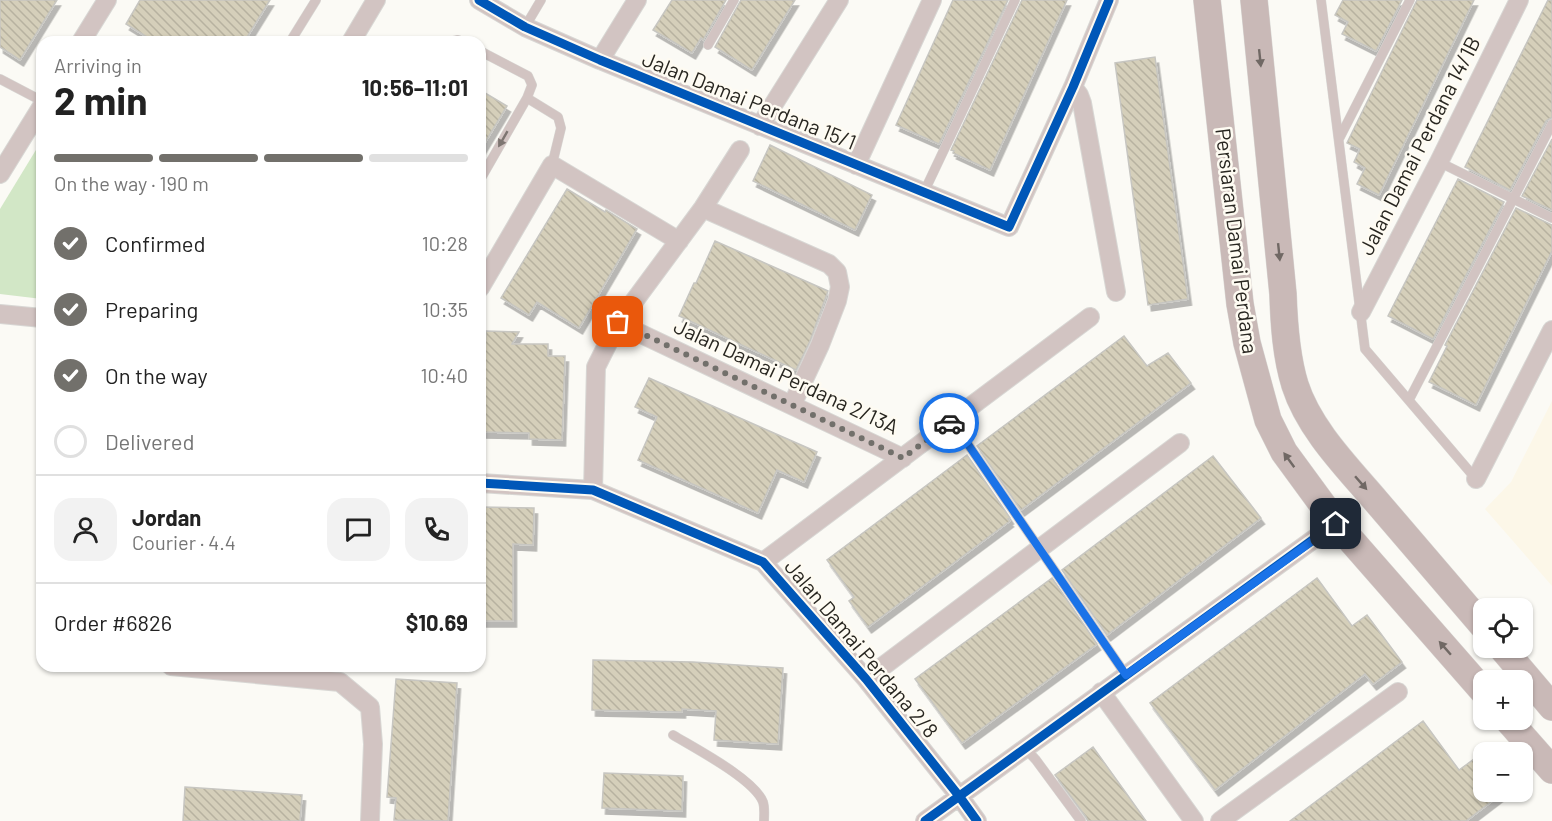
<!DOCTYPE html>
<html lang="en">
<head>
<meta charset="utf-8">
<style>
  :root { --surface:#fff; --page:#f2f2f2; --text:#222; --muted:#767676; --line:#e0e0e0; --accent:#72706b }
  body { margin:0; font-family:Barlow,sans-serif; background:var(--page); color:var(--text); height:100vh; display:flex; flex-direction:column; font-size:22px; white-space:nowrap }
  * { box-sizing:border-box; margin:0 }
  p { font-size:20px; color:var(--muted) }
  .icon { flex:none; width:33px; height:33px; fill:none; stroke:currentColor; stroke-width:2; stroke-linecap:round; stroke-linejoin:round }
  .map { position:relative; flex:1; overflow:hidden }
  .sheet { position:absolute; left:36px; top:36px; width:450px; height:636px; display:flex; flex-direction:column; background:var(--surface); border-radius:18px; box-shadow:0 2px 4px #0004 }
  .sheet>* { flex:none }
  .buttons { position:absolute; left:1473px; top:598px; display:grid; gap:12px }
  .buttons a { display:grid; place-items:center; width:60px; height:60px; border-radius:12px; background:var(--surface); box-shadow:0 2px 4px #0004; font-size:30px }
  .pin { position:absolute; display:grid; place-items:center; width:51px; height:51px; color:#fff; margin:-26px; border-radius:12px; box-shadow:0 3px 9px #0006 }
  .courier { position:absolute; display:grid; place-items:center; width:60px; height:60px; margin:-30px; border:4px solid #1a73e8; border-radius:50%; background:#fff; color:#222; box-shadow:0 2px 8px #0007 }
  .overview em { font-style:normal; font-weight:700 }
  .overview div { display:flex; flex-direction:column-reverse }
  .overview { display:flex; align-items:center; justify-content:space-between; height:102px; padding:0 18px }
  h1 { font-size:39px; font-weight:700; line-height:45px }
  .bar { display:grid; grid-template-columns:repeat(4,1fr); gap:9px 6px; align-content:center; height:72px; padding:0 18px }
  .bar i { height:8px; border-radius:4px; background:var(--line) }
  .bar .current { background:var(--accent) }
  .bar p { grid-column:span 4 }
  .line { display:flex; align-items:center; gap:15px; padding:0 18px; border-top:2px solid var(--line) }
  .line div { flex:1 }
  .round { display:grid; place-items:center; flex:none; width:63px; height:63px; border-radius:18px; background:var(--page) }
  ol { padding:0 18px; list-style:none }
  li { display:flex; align-items:center; gap:18px; height:66px }
  li p { margin-inline-start:auto }
  li .icon { padding:6px; border-radius:50%; background:var(--accent); color:#fff; stroke-width:4 }
  li:last-child { color:var(--muted) }
  li i { width:33px; height:33px; border:3px solid var(--line); border-radius:50% }
  .map>svg:first-child { display:block }
  .built { fill:#fcf7e8 }
  .green { fill:#d2e7c6 }
  .building { fill:url(#building-back-hatch); stroke:#c7c6c1; stroke-width:1.5; filter:url(#shadow) }
  .lines { fill:none; stroke-linecap:round; stroke-linejoin:round }
  .service-casing { stroke:#d8d7d4; stroke-width:10 }
  .minor-casing { stroke:#d8d7d4; stroke-width:20 }
  .secondary-casing { stroke:#d8d7d4; stroke-width:28 }
  .service { stroke:#d2c4c2; stroke-width:9 }
  .minor { stroke:#d2c4c2; stroke-width:18 }
  .secondary { stroke:#c9b9b7; stroke-width:27 }
  .cycleway-casing { stroke:#fefbf2; stroke-width:13 }
  .cycleway { stroke:#0057b8; stroke-width:9 }
  .oneway { fill:#706864 }
  .oneway2 { fill:#7d7571 }
  .done { stroke:#72706b; stroke-width:6; stroke-dasharray:0 10.8 }
  .route { stroke:#1a73e8; stroke-width:8 }
  .labels { text-anchor:middle; stroke-width:5; stroke-linejoin:round; paint-order:stroke }
  .street-label { font-size:21px; fill:#282620; stroke:#fefbf2 }
</style>
</head>
<body>
<div class="map">
<svg width="1552" height="821" viewBox="0 0 1552 821">
  <defs>
    <pattern id="building-back-hatch" width="6" height="6" patternUnits="userSpaceOnUse" patternTransform="scale(1.5)"><rect width="6" height="6" fill="#d5cfba"/><path d="M-1 5l2 2M0 0l6 6M5-1l2 2" fill="none" stroke="#b7b2a0"/></pattern>
    <filter id="shadow"><feDropShadow dx="3.5" dy="6" stdDeviation="0" flood-color="#0004"/></filter>
  </defs>
  <rect width="100%" height="100%" fill="#fbfaf5"/>
  <path class="built" d="M 1552,401 L 1552,586 L 1485,509 L 1511,482 Z"/>
  <path class="green" d="M 42,140 L 42,299 L 0,294 L 0,209 Z"/>
  <path class="building" d="M 0,0 L 57,0 L 20,60 L 0,47 Z
    M 140,0 L 270,0 L 244,42 L 155,42 L 126,24 Z
    M 672,0 L 726,0 L 703,40 L 701,38 L 692,53 L 653,30 Z
    M 741,0 L 795,0 L 752,70 L 715,47 Z
    M 953,0 L 1008,0 L 939,144 L 896,125 Z
    M 1022,0 L 1067,0 L 990,170 L 953,153 L 954,151 L 951,150 Z
    M 1343,0 L 1402,0 L 1376,51 L 1342,34 L 1348,22 L 1335,15 Z
    M 1417,0 L 1474,0 L 1379,195 L 1357,184 L 1365,168 L 1354,162 L 1360,149 L 1347,143 Z
    M 1548,0 L 1552,0 L 1552,117 L 1546,121 L 1510,190 L 1465,167 Z
    M 1155,57 L 1188,299 L 1148,305 L 1115,63 Z
    M 480,90 L 507,106 L 480,151 Z
    M 1552,139 L 1552,210 L 1522,196 Z
    M 770,145 L 872,195 L 855,230 L 753,181 Z
    M 1458,179 L 1504,202 L 1433,339 L 1388,316 Z
    M 567,189 L 605,212 L 606,210 L 637,229 L 579,328 L 537,302 L 529,315 L 501,298 Z
    M 1516,208 L 1552,225 L 1552,251 L 1476,405 L 1429,382 L 1447,346 L 1445,345 Z
    M 715,241 L 828,291 L 810,341 L 796,370 L 679,316 L 694,283 L 696,283 Z
    M 486,331 L 519,332 L 512,344 L 548,344 L 548,356 L 565,356 L 562,440 L 529,439 L 529,433 L 481,432 Z
    M 1124,336 L 1147,366 L 1168,353 L 1191,383 L 1021,510 L 977,446 Z
    M 649,378 L 817,452 L 804,482 L 777,470 L 758,513 L 638,460 L 657,417 L 635,407 Z
    M 967,455 L 1010,518 L 1008,519 L 1010,521 L 868,627 L 849,601 L 854,597 L 827,560 Z
    M 1213,456 L 1261,518 L 1107,635 L 1062,570 Z
    M 480,507 L 534,508 L 533,545 L 513,544 L 513,621 L 480,621 Z
    M 1052,578 L 1097,644 L 962,743 L 915,679 Z
    M 1317,578 L 1352,626 L 1367,615 L 1402,662 L 1373,684 L 1365,674 L 1215,790 L 1150,703 Z
    M 593,660 L 693,662 L 783,668 L 778,744 L 714,740 L 716,711 L 682,709 L 682,712 L 592,710 Z
    M 396,679 L 457,683 L 448,821 L 394,820 L 396,798 L 387,797 Z
    M 1423,721 L 1459,770 L 1474,759 L 1484,772 L 1484,792 L 1504,792 L 1466,821 L 1290,821 Z
    M 1093,747 L 1126,793 L 1146,821 L 1088,821 L 1086,817 L 1055,775 Z
    M 604,773 L 683,776 L 682,811 L 602,808 Z
    M 185,787 L 302,795 L 300,821 L 183,821 Z"/>
  <g class="lines">
    <g class="service-casing">
      <path id="service" d="M 1321,0 L 1365,349 L 1476,479
        M 525,27 L 541,0
        M 290,42 L 316,0
        M 449,42 L 458,40 L 462,42
        M 708,45 L 734,0
        M 480,51 L 528,76 L 532,85 L 527,98 L 480,180
        M 0,79 L 42,101
        M 527,98 L 558,117 L 561,128 L 552,165
        M 1339,139 L 1410,0
        M 1439,162 L 1552,218
        M 924,192 L 1015,0
        M 1409,400 L 1552,124
        M 952,421 L 1126,675
        M 673,735 C 696,749 754,779 763,802 C 765,808 764,815 764,821
        M 1025,748 L 1036,760 L 1081,821"/>
    </g>
    <g class="minor-casing">
      <path id="minor" d="M 479,0 L 525,27 L 600,60 L 1009,227 L 1073,87 L 1109,0
        M 81,42 L 107,0
        M 351,42 L 376,0
        M 600,60 L 637,0
        M 1073,87 L 1079,95 L 1082,103 L 1116,292
        M 760,126 L 839,0
        M 856,165 L 932,0
        M 0,174 L 42,106
        M 703,208 L 829,264 L 837,272 L 840,287 L 837,301 L 820,345 L 792,405
        M 480,288 L 552,165 L 679,241
        M 1361,312 L 1439,162 L 1519,0
        M 0,314 L 42,318
        M 618,323 L 903,458
        M 1476,479 L 1552,330
        M 480,483 L 593,490 L 763,562 L 866,679 L 959,796 L 977,821
        M 593,490 L 596,367 L 618,323 L 703,208 L 740,150
        M 763,562 L 1090,317
        M 171,666 L 340,682 L 370,707 L 373,744 L 370,821
        M 866,679 L 1180,443
        M 1101,692 L 1194,821
        M 925,821 L 1336,523
        M 1220,821 L 1398,692"/>
    </g>
    <g class="secondary-casing">
      <path id="secondary" d="M 1207,0 L 1240,304 L 1247,343 L 1268,420 L 1284,452 L 1336,523 L 1484,692
        M 1254,0 L 1283,294 C 1284,324 1286,356 1295,385 C 1309,429 1347,467 1376,501 C 1412,543 1448,585 1484,627
        M 1502,648 L 1552,707
        M 1508,720 L 1552,770"/>
    </g>
    <use href="#service" class="service"/>
    <use href="#minor" class="minor"/>
    <use href="#secondary" class="secondary"/>
    <g class="cycleway-casing">
      <path id="cycleway" d="M 479,0 L 525,27 L 600,60 L 1009,227 L 1073,87 L 1109,0
        M 480,483 L 593,490 L 763,562 L 866,679 L 959,796 L 977,821
        M 925,821 L 1336,523"/>
    </g>
    <use href="#cycleway" class="cycleway"/>
  </g>
  <defs><path id="oneway-solid" d="M-6-.8H1V-3.2L6.5 0L1 3.2V.8H-6Z" transform="scale(1.5)"/></defs>
  <g class="oneway">
    <use href="#oneway-solid" transform="translate(1260 58) rotate(84)"/>
    <use href="#oneway-solid" transform="translate(1279 252) rotate(84)"/>
    <use href="#oneway-solid" transform="translate(1289 460) rotate(-126)"/>
    <use href="#oneway-solid" transform="translate(1361 483) rotate(49)"/>
    <use href="#oneway-solid" transform="translate(1445 648) rotate(-131)"/>
  </g>
  <use class="oneway2" href="#oneway-solid" transform="translate(503 139) rotate(120)"/>
  <g class="lines">
    <path class="done" d="M 618,322 L 903,458 L 949,423"/>
    <path class="route" d="M 949,423 L 952,421 L 1126,675 L 1336,524"/>
  </g>
  <g class="labels">
    <g class="street-label">
      <text transform="translate(749 101) rotate(22)" y="7">Jalan Damai Perdana 15/1</text>
      <text transform="translate(1420 146) rotate(-63)" y="7">Jalan Damai Perdana 14/1B</text>
      <text transform="translate(1236 241) rotate(83)" y="7">Persiaran Damai Perdana</text>
      <text transform="translate(786 377) rotate(25)" y="7">Jalan Damai Perdana 2/13A</text>
      <text transform="translate(861 649) rotate(50)" y="7">Jalan Damai Perdana 2/8</text>
    </g>
  </g>
</svg>
<div class="buttons">
<a><svg class="icon" aria-label="locate" viewBox="0 0 24 24"><circle cx="12" cy="12" r="6"/><path d="M12 2v4M12 18v4M2 12h4M18 12h4"/></svg></a>
<a>+</a>
<a>−</a>
</div>
<div class="pin" style="left:618px;top:322px;background:#ea580c"><svg class="icon" aria-label="bag" viewBox="0 0 24 24"><path d="M5 8h14l-1 12H6zM9 8a3 3 0 0 1 6 0"/></svg></div>
<div class="pin" style="left:1336px;top:524px;background:#1f2937"><svg class="icon" aria-label="home" viewBox="0 0 24 24"><path d="M3 11l9-7 9 7M6 9v11h12V9"/></svg></div>
<div class="courier" style="left:949px;top:423px"><svg class="icon" aria-label="car" viewBox="0 0 24 24"><path d="M5 17H2v-5l4-1 3-4h7l3 4 3 1v5h-3M9 17h6M6 11h13"/><circle cx="7" cy="17" r="2"/><circle cx="17" cy="17" r="2"/></svg></div>
<section class="sheet">
<div class="overview"><div><h1>2 min</h1><p>Arriving in</p></div><em>10:56–11:01</em></div>
<div class="bar"><i class="current"></i><i class="current"></i><i class="current"></i><i></i><p>On the way · 190 m</p></div>
<ol>
<li><svg class="icon" aria-label="check" viewBox="0 0 24 24"><path d="M5 12l5 5 9-10"/></svg>Confirmed<p>10:28</p></li>
<li><svg class="icon" aria-label="check" viewBox="0 0 24 24"><path d="M5 12l5 5 9-10"/></svg>Preparing<p>10:35</p></li>
<li><svg class="icon" aria-label="check" viewBox="0 0 24 24"><path d="M5 12l5 5 9-10"/></svg>On the way<p>10:40</p></li>
<li><i></i>Delivered</li>
</ol>
<div class="line" style="height:108px"><a class="round"><svg class="icon" aria-label="person" viewBox="0 0 24 24"><circle cx="12" cy="8" r="4"/><path d="M4 21q1-7 8-7t8 7"/></svg></a><div><b>Jordan</b><p>Courier · 4.4</p></div><a class="round"><svg class="icon" aria-label="chat" viewBox="0 0 24 24"><path d="M4 5h16v11H9l-5 4z"/></svg></a><a class="round"><svg class="icon" aria-label="phone" viewBox="0 0 24 24"><path d="M5 4h4l2 5-3 2q2 4 5 5l2-3 5 2v4C11 20 4 13 5 4z"/></svg></a></div>
<div class="line" style="height:78px"><div>Order #6826</div><b>$10.69</b></div>
</section>
</div>
</body>
</html>
